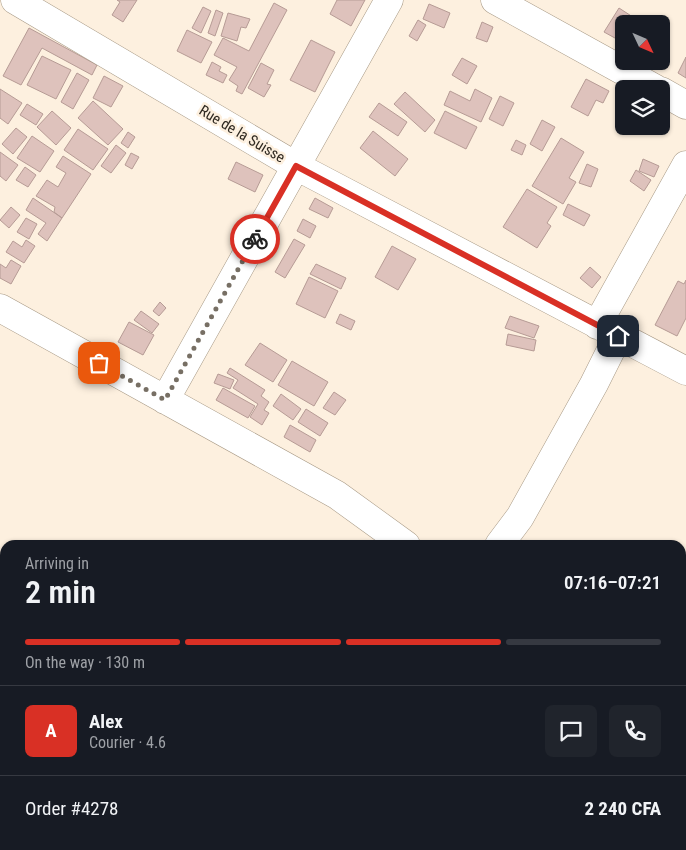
<!DOCTYPE html>
<html lang="en">
<head>
<meta charset="utf-8">
<style>
  :root { --surface:#171b24; --page:#20242c; --text:#f1f3f6; --muted:#9ea1a6; --line:#363941; --accent:#d93025 }
  body { margin:0; font-family:"Roboto Condensed",sans-serif; background:var(--page); color:var(--text); height:100vh; display:flex; flex-direction:column; font-size:19px; white-space:nowrap }
  * { box-sizing:border-box; margin:0 }
  p { font-size:16px; color:var(--muted) }
  .icon { flex:none; width:28px; height:28px; fill:none; stroke:currentColor; stroke-width:2; stroke-linecap:round; stroke-linejoin:round }
  .map { position:relative; flex:1; overflow:hidden }
  .sheet { position:absolute; left:0px; top:540px; width:686px; height:310px; display:flex; flex-direction:column; background:var(--surface); border-radius:15px 15px 0 0; box-shadow:0 1px 4px #0004 }
  .sheet>* { flex:none }
  .needle { width:32px; rotate:134deg }
  .buttons { position:absolute; left:615px; top:15px; display:grid; gap:10px }
  .buttons a { display:grid; place-items:center; width:55px; height:55px; border-radius:8px; background:var(--surface); box-shadow:0 1px 4px #0004; font-size:25px }
  .pin { position:absolute; display:grid; place-items:center; width:42px; height:42px; color:#fff; margin:-21px; border-radius:10px; box-shadow:0 2px 8px #0006 }
  .courier { position:absolute; display:grid; place-items:center; width:50px; height:50px; margin:-25px; border:4px solid #d93025; border-radius:50%; background:#fff; color:#222; box-shadow:0 1px 6px #0007 }
  .head em { font-style:normal; font-weight:600 }
  .head div { display:flex; flex-direction:column-reverse }
  .head { display:flex; align-items:center; justify-content:space-between; height:85px; padding:0 25px }
  h1 { font-size:32px; font-weight:600; line-height:38px }
  .bar { display:grid; grid-template-columns:repeat(4,1fr); gap:8px 5px; align-content:center; height:60px; padding:0 25px }
  .bar i { height:6px; border-radius:4px; background:var(--line) }
  .bar .selected { background:var(--accent) }
  .bar p { grid-column:span 4 }
  .line { display:flex; align-items:center; gap:12px; padding:0 25px; border-top:1px solid var(--line) }
  .line div { flex:1 }
  .round { display:grid; place-items:center; flex:none; width:52px; height:52px; border-radius:8px; background:var(--page) }
  .map>svg:first-child { display:block }
  .building { fill:#dec2bc; stroke:#b69b95 }
  .lines { fill:none; stroke-linecap:round; stroke-linejoin:round }
  .minor-casing { stroke:#a79985; stroke-width:29 }
  .minor { stroke:#fff; stroke-width:28 }
  .done { stroke:#776f64; stroke-width:5; stroke-dasharray:0 9 }
  .route { stroke:#d93025; stroke-width:6 }
  .labels { text-anchor:middle; stroke-width:5; stroke-linejoin:round; paint-order:stroke }
  .street-label { font-size:15px; fill:#2f2921; stroke:#fdf0df }
</style>
</head>
<body>
<div class="map">
<svg width="686" height="850" viewBox="0 0 686 850">
  <rect width="100%" height="100%" fill="#fdf0df"/>
  <path class="building" d="M 117,0 L 137,0 L 123,22 L 112,15 L 120,2 Z
    M 337,0 L 365,0 L 351,26 L 330,14 Z
    M 274,3 L 287,10 L 242,94 L 236,91 L 238,86 L 229,80 L 237,67 L 214,55 L 223,38 L 249,51 Z
    M 429,4 L 450,13 L 444,28 L 423,19 Z
    M 203,7 L 211,11 L 201,33 L 192,28 Z
    M 619,8 L 639,21 L 637,24 L 624,24 L 624,43 L 604,32 Z
    M 216,10 L 223,13 L 215,36 L 208,33 Z
    M 228,13 L 250,19 L 246,28 L 241,27 L 237,41 L 221,36 Z
    M 418,20 L 426,25 L 417,41 L 409,36 Z
    M 482,22 L 493,27 L 487,42 L 476,38 Z
    M 29,28 L 97,65 L 92,75 L 42,48 L 21,85 L 3,76 Z
    M 187,30 L 212,42 L 201,63 L 177,51 Z
    M 311,40 L 335,52 L 315,92 L 290,80 Z
    M 42,56 L 71,70 L 56,99 L 27,85 Z
    M 686,57 L 686,78 L 678,73 Z
    M 462,58 L 477,66 L 467,84 L 452,75 Z
    M 212,62 L 221,67 L 219,71 L 227,75 L 223,83 L 206,75 Z
    M 261,63 L 274,70 L 267,84 L 271,85 L 264,97 L 248,88 Z
    M 77,73 L 89,80 L 73,109 L 61,102 Z
    M 104,76 L 123,86 L 111,107 L 93,98 Z
    M 586,79 L 609,91 L 603,103 L 596,100 L 588,116 L 571,107 Z
    M 0,89 L 22,103 L 8,124 L 0,118 Z
    M 475,89 L 492,98 L 481,122 L 444,105 L 450,91 L 470,101 Z
    M 405,92 L 435,120 L 425,132 L 394,104 Z
    M 500,96 L 514,103 L 503,126 L 489,119 Z
    M 93,101 L 123,129 L 108,145 L 78,118 Z
    M 379,103 L 407,122 L 398,136 L 369,117 Z
    M 27,104 L 43,114 L 36,125 L 20,115 Z
    M 52,111 L 71,128 L 56,145 L 37,127 Z
    M 445,111 L 477,127 L 466,149 L 434,133 Z
    M 542,120 L 555,127 L 542,151 L 530,144 Z
    M 16,128 L 27,137 L 13,154 L 2,144 Z
    M 78,129 L 108,149 L 93,170 L 64,150 Z
    M 373,131 L 408,159 L 395,176 L 360,148 Z
    M 128,132 L 135,137 L 128,148 L 121,143 Z
    M 32,136 L 54,151 L 40,172 L 17,158 Z
    M 561,138 L 584,152 L 569,178 L 576,182 L 563,204 L 532,186 Z
    M 516,140 L 526,145 L 522,155 L 511,150 Z
    M 116,145 L 126,153 L 111,173 L 101,166 Z
    M 0,152 L 18,165 L 6,181 L 0,176 Z
    M 131,153 L 139,157 L 132,169 L 125,165 Z
    M 63,156 L 91,174 L 62,218 L 54,212 L 55,207 L 36,196 L 47,180 L 58,187 L 66,173 L 56,167 Z
    M 643,159 L 659,166 L 654,177 L 639,171 Z
    M 236,162 L 263,175 L 255,192 L 228,179 Z
    M 587,164 L 598,169 L 591,187 L 579,183 Z
    M 25,167 L 36,175 L 28,187 L 16,180 Z
    M 636,170 L 651,180 L 644,191 L 630,181 Z
    M 527,189 L 557,207 L 547,223 L 551,226 L 537,248 L 503,227 Z
    M 33,198 L 62,218 L 47,241 L 38,234 L 46,223 L 26,210 Z
    M 315,198 L 333,208 L 328,218 L 309,209 Z
    M 568,204 L 590,215 L 584,226 L 563,215 Z
    M 11,207 L 20,215 L 9,228 L 0,220 Z
    M 26,218 L 37,224 L 29,239 L 17,232 Z
    M 303,219 L 316,226 L 310,238 L 297,231 Z
    M 294,239 L 305,245 L 285,278 L 275,272 Z
    M 26,240 L 35,246 L 24,263 L 6,252 L 13,241 L 22,247 Z
    M 392,246 L 416,259 L 398,290 L 375,277 Z
    M 11,260 L 21,266 L 11,284 L 0,278 L 0,264 L 6,268 Z
    M 316,264 L 346,278 L 341,289 L 310,274 Z
    M 590,267 L 601,277 L 592,288 L 580,278 Z
    M 309,277 L 338,291 L 325,318 L 296,304 Z
    M 686,280 L 686,318 L 677,336 L 655,325 L 678,281 L 684,284 Z
    M 160,302 L 166,308 L 159,316 L 153,311 Z
    M 141,311 L 159,324 L 152,333 L 134,320 Z
    M 340,314 L 355,321 L 351,330 L 336,323 Z
    M 510,316 L 539,326 L 534,338 L 505,328 Z
    M 129,322 L 154,335 L 143,355 L 118,342 Z
    M 508,334 L 536,340 L 534,351 L 506,345 Z
    M 260,343 L 287,360 L 273,382 L 245,365 Z
    M 292,361 L 328,382 L 314,406 L 278,385 Z
    M 230,368 L 265,390 L 261,396 L 269,402 L 264,410 L 269,413 L 262,425 L 250,417 L 258,404 L 233,388 L 238,380 L 227,373 Z
    M 218,374 L 234,380 L 230,389 L 214,383 Z
    M 223,388 L 255,406 L 248,418 L 216,400 Z
    M 334,392 L 346,400 L 335,415 L 323,408 Z
    M 281,394 L 301,409 L 293,420 L 273,406 Z
    M 306,409 L 328,423 L 320,436 L 298,422 Z
    M 290,425 L 316,440 L 310,452 L 284,437 Z"/>
  <g class="lines">
    <g class="minor-casing">
      <path id="minor" d="M 15,0 L 296,166 L 686,371
        M 495,0 L 656,89
        M 661,91 L 686,105
        M 0,308 L 337,495 L 406,545
        M 597,325 L 686,165
        M 165,400 L 389,0
        M 499,545 L 520,517 L 594,384 L 618,336"/>
    </g>
    <use href="#minor" class="minor"/>
  </g>
  <g class="lines">
    <path class="done" d="M 99,363 L 165,400 L 255,239"/>
    <path class="route" d="M 255,239 L 296,166 L 618,336"/>
  </g>
  <g class="labels">
    <g class="street-label">
      <text transform="translate(242 134) rotate(31)" y="5">Rue de la Suisse</text>
    </g>
  </g>
</svg>
<div class="buttons">
<a><svg class="needle" viewBox="-14 -14 28 28"><path d="M0-13l5 13h-10z" fill="#e53935"/><path d="M0 13l5-13h-10z" fill="#9ea1a6"/></svg></a>
<a><svg class="icon" aria-label="layers" viewBox="0 0 24 24"><path d="M12 4l9 5-9 5-9-5zM3 14l9 5 9-5"/></svg></a>
</div>
<div class="pin" style="left:99px;top:363px;background:#ea580c"><svg class="icon" aria-label="bag" viewBox="0 0 24 24"><path d="M5 8h14l-1 12H6zM9 8a3 3 0 0 1 6 0"/></svg></div>
<div class="pin" style="left:618px;top:336px;background:#1f2937"><svg class="icon" aria-label="home" viewBox="0 0 24 24"><path d="M3 11l9-7 9 7M6 9v11h12V9"/></svg></div>
<div class="courier" style="left:255px;top:239px"><svg class="icon" aria-label="bike" viewBox="0 0 24 24"><circle cx="6" cy="16" r="4"/><circle cx="18" cy="16" r="4"/><path d="M6 16l4-8h5l3 8M10 8l3 8H6M13 5h3"/></svg></div>
<section class="sheet">
<div class="head"><div><h1>2 min</h1><p>Arriving in</p></div><em>07:16–07:21</em></div>
<div class="bar"><i class="selected"></i><i class="selected"></i><i class="selected"></i><i></i><p>On the way · 130 m</p></div>
<div class="line" style="height:90px"><b class="round" style="background:var(--accent);color:#fff">A</b><div><b>Alex</b><p>Courier · 4.6</p></div><a class="round"><svg class="icon" aria-label="chat" viewBox="0 0 24 24"><path d="M4 5h16v11H9l-5 4z"/></svg></a><a class="round"><svg class="icon" aria-label="phone" viewBox="0 0 24 24"><path d="M5 4h4l2 5-3 2q2 4 5 5l2-3 5 2v4C11 20 4 13 5 4z"/></svg></a></div>
<div class="line" style="height:65px"><div>Order #4278</div><b>2 240 CFA</b></div>
</section>
</div>
</body>
</html>
